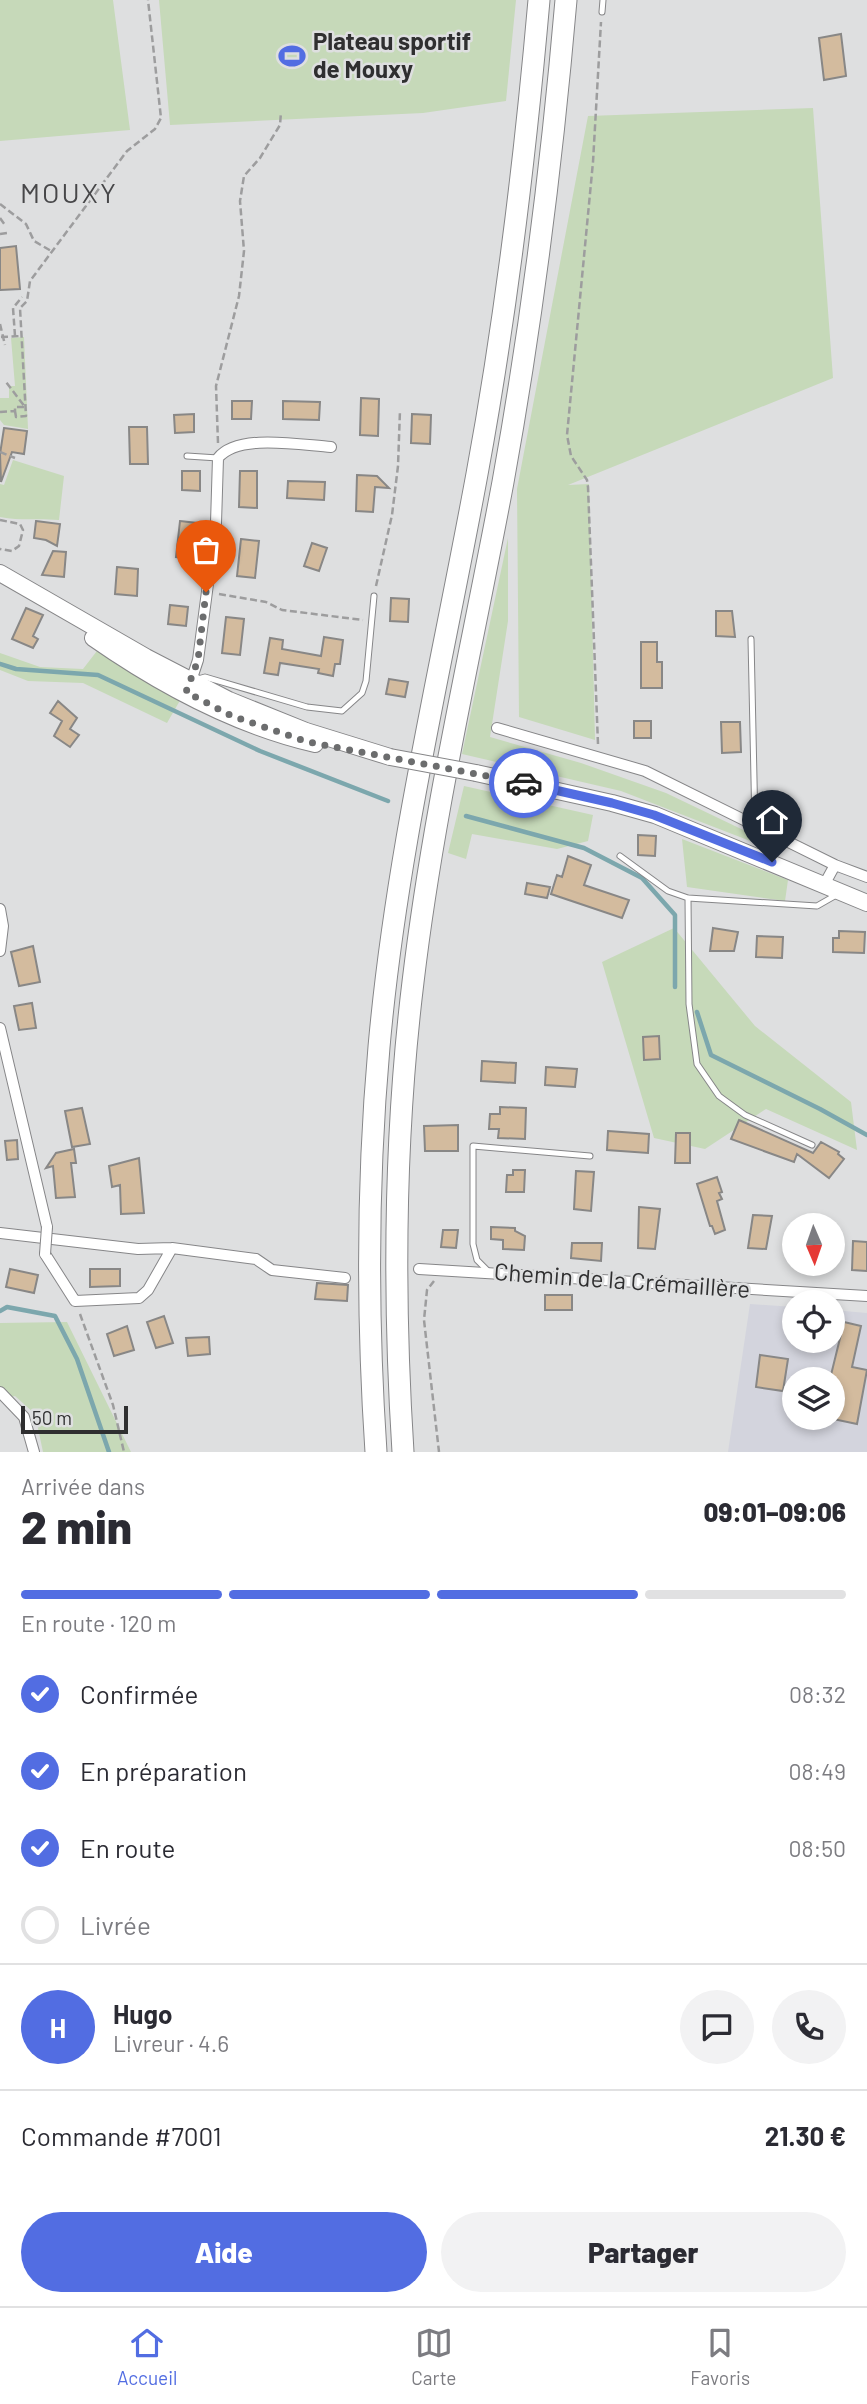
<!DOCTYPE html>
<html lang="fr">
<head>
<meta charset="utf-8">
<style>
  :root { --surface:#fff; --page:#f2f2f3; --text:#2b2b33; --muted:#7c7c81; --line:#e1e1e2; --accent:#526de2 }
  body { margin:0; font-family:Barlow,sans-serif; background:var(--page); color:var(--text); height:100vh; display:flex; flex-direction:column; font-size:26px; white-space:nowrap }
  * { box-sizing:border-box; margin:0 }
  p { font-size:23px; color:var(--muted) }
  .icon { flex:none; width:38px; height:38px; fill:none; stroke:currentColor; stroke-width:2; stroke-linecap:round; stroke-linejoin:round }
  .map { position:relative; height:1452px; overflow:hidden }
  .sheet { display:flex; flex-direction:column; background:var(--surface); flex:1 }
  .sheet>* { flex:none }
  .needle { width:46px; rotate:178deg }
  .tools { position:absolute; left:782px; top:1213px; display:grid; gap:14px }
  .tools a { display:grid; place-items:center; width:63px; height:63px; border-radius:50%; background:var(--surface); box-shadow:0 4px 10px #0003; font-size:35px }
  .scale { position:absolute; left:21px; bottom:18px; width:107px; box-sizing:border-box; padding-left:7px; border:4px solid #2f2f30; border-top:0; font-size:19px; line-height:24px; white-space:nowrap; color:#2f2f30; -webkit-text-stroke:5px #dedfe0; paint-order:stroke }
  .pin { position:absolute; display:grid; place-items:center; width:60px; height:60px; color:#fff; margin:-72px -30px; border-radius:50% 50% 50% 0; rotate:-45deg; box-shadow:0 0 7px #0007 }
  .pin .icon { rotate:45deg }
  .courier { position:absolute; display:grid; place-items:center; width:70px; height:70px; margin:-35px; border:5px solid #526de2; border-radius:50%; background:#fff; color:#222; box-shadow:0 2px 9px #0007 }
  .overview em { font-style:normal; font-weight:800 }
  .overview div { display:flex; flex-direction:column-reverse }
  .overview { display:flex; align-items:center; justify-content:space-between; height:119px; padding:0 21px }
  h1 { font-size:46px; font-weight:800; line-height:52px }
  .bar { display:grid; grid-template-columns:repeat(4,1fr); gap:10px 7px; align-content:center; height:84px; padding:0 21px }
  .bar i { height:9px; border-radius:5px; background:var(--line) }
  .bar .active { background:var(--accent) }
  .bar p { grid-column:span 4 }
  .line { display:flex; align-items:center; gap:18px; padding:0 21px; border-top:2px solid var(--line) }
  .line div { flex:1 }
  .round { display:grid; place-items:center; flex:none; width:74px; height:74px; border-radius:37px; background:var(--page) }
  ol { padding:0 21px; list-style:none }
  li { display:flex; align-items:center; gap:21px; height:77px }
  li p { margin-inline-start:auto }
  li .icon { padding:7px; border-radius:50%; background:var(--accent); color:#fff; stroke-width:4 }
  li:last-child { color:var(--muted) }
  li i { width:38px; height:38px; border:4px solid var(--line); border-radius:50% }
  .cta { display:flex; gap:14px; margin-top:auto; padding:14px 21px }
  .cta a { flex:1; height:80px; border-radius:42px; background:var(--accent); color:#fff; font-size:28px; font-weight:800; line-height:80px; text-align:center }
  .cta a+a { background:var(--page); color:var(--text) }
  .menu { display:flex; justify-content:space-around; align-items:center; height:98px; border-top:2px solid var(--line); background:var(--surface); font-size:19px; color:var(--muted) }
  .menu a { display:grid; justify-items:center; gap:4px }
  .menu .active { color:var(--accent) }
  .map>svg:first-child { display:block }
  .built { fill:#d3d4dd; fill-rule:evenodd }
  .green { fill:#c6d9b9 }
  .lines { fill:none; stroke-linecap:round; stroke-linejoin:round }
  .stream { stroke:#7ca7ad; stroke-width:4.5 }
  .building { fill:#d3bb9e; stroke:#888786; stroke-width:2 }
  .lane-casing { stroke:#868688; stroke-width:7 }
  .street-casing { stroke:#868688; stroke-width:12 }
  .secondary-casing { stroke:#868688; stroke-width:18 }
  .highway-casing { stroke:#868688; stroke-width:23 }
  .path { stroke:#9d9d9e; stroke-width:2.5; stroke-dasharray:7 3.5; stroke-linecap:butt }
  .lane { stroke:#fff; stroke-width:5 }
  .street { stroke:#fff; stroke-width:10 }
  .secondary { stroke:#fff; stroke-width:16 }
  .highway { stroke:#fff; stroke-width:21 }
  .street-bridge-casing { stroke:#868688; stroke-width:12; stroke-linecap:butt }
  .secondary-bridge-casing { stroke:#868688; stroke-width:18; stroke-linecap:butt }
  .street-bridge { stroke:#fff; stroke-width:10 }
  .secondary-bridge { stroke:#fff; stroke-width:16 }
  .done { stroke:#6c6d6e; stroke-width:7; stroke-dasharray:0 12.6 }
  .route { stroke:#526de2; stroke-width:9 }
  .labels { text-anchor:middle; stroke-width:5; stroke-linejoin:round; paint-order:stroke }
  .poi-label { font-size:24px; font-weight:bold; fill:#2f2f30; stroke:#dedfe0; text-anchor:start }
  .street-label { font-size:24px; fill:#2f2f30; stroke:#dedfe0 }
  .quarter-label { font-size:28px; letter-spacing:2px; fill:#474749; stroke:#dedfe0 }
</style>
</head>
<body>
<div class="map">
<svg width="867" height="1452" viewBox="0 0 867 1452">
  <rect width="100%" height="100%" fill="#dedfe0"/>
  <path class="built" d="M 750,1304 L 794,1307 L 794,1340 L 833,1340 L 833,1310 L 867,1313 L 867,1452 L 728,1452 ZM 794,1379 L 833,1379 L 833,1418 L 794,1418 Z"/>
  <path class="green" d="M 0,0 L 113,0 L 130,130 L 0,141 Z
    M 159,0 L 516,0 L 506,101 L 423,113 L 170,125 Z
    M 813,108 L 833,378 L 568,485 L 589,484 L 595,740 L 519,717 L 517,489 L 588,116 Z
    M 24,337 L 28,429 L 4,425 L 0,420 L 0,398 L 9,398 L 9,386 L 15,386 L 11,338 Z
    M 13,460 L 64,476 L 59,520 C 38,518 21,521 0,517 L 0,484 L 4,485 Z
    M 508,538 L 508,621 L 490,737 L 581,763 L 666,793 L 760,838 L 758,844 L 621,791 L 462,754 Z
    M 100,647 L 182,697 L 167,723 L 83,683 L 28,681 L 0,670 L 0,653 L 40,667 L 83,669 Z
    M 464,786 L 593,815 L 588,841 L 557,849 L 472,834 L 466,859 L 448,853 Z
    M 682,839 L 788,880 L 785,901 L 687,887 Z
    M 674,928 L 755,1026 L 851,1102 L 857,1150 L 766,1109 L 705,1149 L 654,1138 L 602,962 Z
    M 67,1322 L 131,1452 L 43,1452 L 35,1414 L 15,1396 L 0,1400 L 0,1323 Z"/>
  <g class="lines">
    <path class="stream" d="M 0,664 L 16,669 L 98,675 L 260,751 L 388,801
      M 466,816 L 584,848 L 642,878 L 675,915 L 675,987
      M 697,1012 L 711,1055 L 820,1109 L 867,1135
      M 0,1311 L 7,1307 L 55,1316 L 77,1359 L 109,1452"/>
  </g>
  <path class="building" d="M 841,34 L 846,76 L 824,80 L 819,38 Z
    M 16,246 L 20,289 L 0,290 L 0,248 Z
    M 361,398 L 379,399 L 378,436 L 360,435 Z
    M 232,401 L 252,401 L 251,419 L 232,419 Z
    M 283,401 L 320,402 L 319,420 L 283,419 Z
    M 194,414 L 194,432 L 175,433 L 174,415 Z
    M 412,414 L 431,415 L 430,444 L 411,443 Z
    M 129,427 L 147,427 L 148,464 L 130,464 Z
    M 4,428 L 27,431 L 24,454 L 12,452 L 1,482 L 0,454 Z
    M 182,471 L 200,471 L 200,491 L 182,490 Z
    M 240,471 L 257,471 L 257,508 L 239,507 Z
    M 357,475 L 377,476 L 389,488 L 375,487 L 373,512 L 356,511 Z
    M 288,481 L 325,482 L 324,500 L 287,498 Z
    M 36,521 L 60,524 L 57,546 L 46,540 L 34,538 Z
    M 180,521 L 197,523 L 193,559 L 176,557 Z
    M 241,539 L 259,541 L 255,578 L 237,576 Z
    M 312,543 L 327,548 L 319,571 L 304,566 Z
    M 53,551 L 66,552 L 64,577 L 42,575 Z
    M 117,567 L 138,569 L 137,596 L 115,594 Z
    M 391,598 L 409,599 L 408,622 L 390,621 Z
    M 170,605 L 188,607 L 186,626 L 168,624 Z
    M 26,608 L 43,615 L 33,636 L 38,639 L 33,648 L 12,639 Z
    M 716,611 L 732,611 L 735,637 L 716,636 Z
    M 226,617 L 244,619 L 240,655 L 222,653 Z
    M 324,637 L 343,640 L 340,664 L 335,664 L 333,676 L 318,673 L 319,669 L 280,663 L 278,675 L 264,673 L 270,638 L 283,640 L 282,649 L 321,656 Z
    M 641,642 L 657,642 L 657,662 L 662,662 L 662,688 L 641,688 Z
    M 389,679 L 408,682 L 405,697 L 386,694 Z
    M 58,701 L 77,718 L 70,729 L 79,735 L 70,747 L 54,736 L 62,721 L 50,713 Z
    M 634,721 L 651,721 L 651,738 L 634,738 Z
    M 721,722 L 740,722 L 741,752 L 722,753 Z
    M 638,835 L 656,836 L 655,856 L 638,855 Z
    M 568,856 L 591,865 L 584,885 L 629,900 L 622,918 L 551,894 L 557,875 L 562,877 Z
    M 527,883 L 550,887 L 547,898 L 525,894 Z
    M 713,928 L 738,932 L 734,951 L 710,951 Z
    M 839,931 L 865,932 L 864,953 L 833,952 L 833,938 L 839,938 Z
    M 757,936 L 783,937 L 782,958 L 756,957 Z
    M 33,946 L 40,982 L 19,986 L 11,952 Z
    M 32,1003 L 36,1028 L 19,1030 L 14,1006 Z
    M 659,1036 L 660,1059 L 644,1060 L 643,1037 Z
    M 482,1061 L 516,1063 L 515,1083 L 481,1081 Z
    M 546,1067 L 577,1069 L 575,1087 L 545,1085 Z
    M 500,1107 L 526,1108 L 525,1139 L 498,1138 L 499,1129 L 489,1129 L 490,1114 L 500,1114 Z
    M 82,1108 L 90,1144 L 72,1147 L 65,1111 Z
    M 739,1120 L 813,1153 L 821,1142 L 839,1152 L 838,1154 L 844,1159 L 829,1178 L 797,1154 L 794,1162 L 731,1139 Z
    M 458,1125 L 458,1151 L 425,1151 L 424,1126 Z
    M 608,1131 L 649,1134 L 648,1153 L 607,1150 Z
    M 676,1133 L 690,1133 L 690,1163 L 675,1163 Z
    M 17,1140 L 18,1159 L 7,1160 L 5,1141 Z
    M 74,1149 L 76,1163 L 71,1163 L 75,1197 L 56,1198 L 53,1166 L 46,1168 L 56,1153 Z
    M 139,1158 L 144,1213 L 121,1214 L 120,1185 L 112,1187 L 109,1166 Z
    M 513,1170 L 525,1170 L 524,1192 L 506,1192 L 507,1175 L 513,1175 Z
    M 576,1171 L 594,1172 L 591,1211 L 574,1209 Z
    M 717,1177 L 722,1192 L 719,1193 L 722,1199 L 717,1201 L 725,1230 L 715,1234 L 712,1226 L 710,1226 L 697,1184 Z
    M 639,1207 L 660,1209 L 655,1249 L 638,1248 Z
    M 753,1215 L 772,1216 L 766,1249 L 748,1248 Z
    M 491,1227 L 515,1228 L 515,1231 L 525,1236 L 524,1250 L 503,1249 L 503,1240 L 491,1239 Z
    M 443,1230 L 458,1230 L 456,1248 L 441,1247 Z
    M 853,1241 L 867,1242 L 867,1271 L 852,1270 Z
    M 572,1243 L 602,1243 L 601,1261 L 571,1258 Z
    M 10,1269 L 38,1275 L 34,1293 L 6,1287 Z
    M 90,1269 L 120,1269 L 120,1286 L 90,1287 Z
    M 317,1283 L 348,1285 L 347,1301 L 315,1299 Z
    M 545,1295 L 572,1295 L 572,1310 L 545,1310 Z
    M 164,1316 L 173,1343 L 156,1348 L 147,1322 Z
    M 844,1322 L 861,1326 L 852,1367 L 867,1370 L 857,1424 L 833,1419 L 833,1379 L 830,1379 Z
    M 127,1326 L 134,1350 L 114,1356 L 107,1334 Z
    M 209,1337 L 210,1354 L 188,1356 L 186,1338 Z
    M 760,1355 L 788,1359 L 783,1391 L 756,1387 Z"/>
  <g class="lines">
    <g class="lane-casing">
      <path id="lane" d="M 602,12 L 603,0
        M 187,456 L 218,458
        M 751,639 L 755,826
        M 198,679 L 205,677 L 307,707 L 342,711 L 362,693 L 366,681 L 374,596
        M 620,856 L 668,891 L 688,898 L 817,906 L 838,894
        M 688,898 L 689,1004 L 697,1064 L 719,1096 L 745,1115 L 812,1145
        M 488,1271 L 477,1260 L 473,1244 L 473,1146 L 590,1156"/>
    </g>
    <g class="street-casing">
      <path id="street" d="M 190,684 L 198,660 L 216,523 L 218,458 C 238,433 300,445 331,447
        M 497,728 L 645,771 L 835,865
        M 824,885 L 835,865 L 867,877
        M 0,909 L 3,926 L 0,951
        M 0,1028 L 47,1227
        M 0,1233 L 138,1249 L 172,1248
        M 45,1254 L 75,1301 L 139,1298 L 148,1290 L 172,1248 L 256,1259 L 272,1270 L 345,1278
        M 419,1269 L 867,1296
        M 0,1392 L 24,1417 L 34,1452"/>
    </g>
    <g class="secondary-casing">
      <path id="secondary" d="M 0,573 L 146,657 L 229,700 L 306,731 L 390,757
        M 93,638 C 159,684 237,726 315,744
        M 476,773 L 612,803 L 655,815 L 867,903"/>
    </g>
    <g class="highway-casing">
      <path id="highway" d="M 376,1452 C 367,1318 367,1182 379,1047 C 396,854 442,665 477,474 C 506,317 525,159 539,0
        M 403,1452 C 393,1295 394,1138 413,982 C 433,813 472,648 503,482 C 532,322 552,162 566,0"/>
    </g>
    <path class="path" d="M 0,204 L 26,224 L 34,241 L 53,252
      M 0,218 L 5,225
      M 0,234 L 7,233
      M 0,324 L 5,345
      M 15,336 L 13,308 L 22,297
      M 1,337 L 21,336
      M 15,411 L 16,417 L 26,416 L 20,308 L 27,301 L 30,281 L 127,151 L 155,129 L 161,118 L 148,0
      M 0,412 L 15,411 L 15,407 L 25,407 L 6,382
      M 218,443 L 216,386 L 239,296 L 244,251 L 240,201 L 244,176 L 260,158 L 280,125 L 281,112
      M 0,452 L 15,458
      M 0,520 L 20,524 L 23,530 L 19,546 L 12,551 L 0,549
      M 376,586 L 392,515 L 398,466 L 400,410
      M 219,594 L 266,602 L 282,610 L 363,620
      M 598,744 L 588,487 L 587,480 L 571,456 L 567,435 L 593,162 L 601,22
      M 434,1281 L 427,1290 L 424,1320 L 439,1452
      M 80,1314 L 113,1405 L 124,1452"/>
    <use href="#lane" class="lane"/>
    <use href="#street" class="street"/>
    <use href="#secondary" class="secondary"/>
    <use href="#highway" class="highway"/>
    <g class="street-bridge-casing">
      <path id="street-bridge" d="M 45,1254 L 47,1227"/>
    </g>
    <g class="secondary-bridge-casing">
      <path id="secondary-bridge" d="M 390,757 L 476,773"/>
    </g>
    <use href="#street-bridge" class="street-bridge"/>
    <use href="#secondary-bridge" class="secondary-bridge"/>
  </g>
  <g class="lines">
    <path class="done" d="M 206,592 L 198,660 L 186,692 L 232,716 L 308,742 L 524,783"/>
    <path class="route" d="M 524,783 L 612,803 L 654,815 L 772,862"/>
  </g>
  <defs>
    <g id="stadium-bare" transform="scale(2.1)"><path d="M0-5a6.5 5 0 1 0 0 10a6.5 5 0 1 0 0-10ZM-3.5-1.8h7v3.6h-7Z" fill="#526de2" stroke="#dedfe0" stroke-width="2.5" paint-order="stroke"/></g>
  </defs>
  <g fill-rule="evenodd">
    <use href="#stadium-bare" x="292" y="56"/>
  </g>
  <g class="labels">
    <g class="poi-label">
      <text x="313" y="50">Plateau sportif<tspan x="313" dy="28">de Mouxy</tspan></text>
    </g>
    <g class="street-label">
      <text transform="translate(622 1281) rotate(4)" y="8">Chemin de la Crémaillère</text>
    </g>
    <g class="quarter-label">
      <text x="69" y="203">MOUXY</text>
    </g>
  </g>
</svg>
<div class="tools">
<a><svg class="needle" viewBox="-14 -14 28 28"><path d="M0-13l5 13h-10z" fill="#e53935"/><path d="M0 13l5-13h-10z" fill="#7c7c81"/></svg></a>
<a><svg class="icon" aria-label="locate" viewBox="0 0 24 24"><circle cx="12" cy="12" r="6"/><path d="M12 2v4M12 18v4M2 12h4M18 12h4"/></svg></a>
<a><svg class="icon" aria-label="layers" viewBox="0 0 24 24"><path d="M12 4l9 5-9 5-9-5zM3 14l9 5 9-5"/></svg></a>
</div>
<div class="scale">50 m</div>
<div class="pin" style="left:206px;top:592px;background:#ea580c"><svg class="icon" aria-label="bag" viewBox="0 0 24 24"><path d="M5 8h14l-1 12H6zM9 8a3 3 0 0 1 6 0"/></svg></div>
<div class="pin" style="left:772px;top:862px;background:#1f2937"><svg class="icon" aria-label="home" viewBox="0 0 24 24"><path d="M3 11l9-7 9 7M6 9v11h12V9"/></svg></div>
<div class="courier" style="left:524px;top:783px"><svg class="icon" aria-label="car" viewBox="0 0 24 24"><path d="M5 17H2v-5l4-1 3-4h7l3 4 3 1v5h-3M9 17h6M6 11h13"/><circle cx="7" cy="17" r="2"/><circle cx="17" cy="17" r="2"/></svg></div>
</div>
<section class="sheet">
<div class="overview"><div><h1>2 min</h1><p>Arrivée dans</p></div><em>09:01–09:06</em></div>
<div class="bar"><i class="active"></i><i class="active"></i><i class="active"></i><i></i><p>En route · 120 m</p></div>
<ol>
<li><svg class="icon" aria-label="check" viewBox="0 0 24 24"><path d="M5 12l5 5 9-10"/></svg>Confirmée<p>08:32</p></li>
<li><svg class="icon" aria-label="check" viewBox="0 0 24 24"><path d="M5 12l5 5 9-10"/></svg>En préparation<p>08:49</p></li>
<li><svg class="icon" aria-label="check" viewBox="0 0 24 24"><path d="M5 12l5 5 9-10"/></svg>En route<p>08:50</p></li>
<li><i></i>Livrée</li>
</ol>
<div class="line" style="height:126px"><b class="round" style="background:var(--accent);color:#fff">H</b><div><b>Hugo</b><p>Livreur · 4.6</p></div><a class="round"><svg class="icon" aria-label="chat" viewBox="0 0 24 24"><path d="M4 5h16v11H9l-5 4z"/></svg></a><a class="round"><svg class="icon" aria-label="phone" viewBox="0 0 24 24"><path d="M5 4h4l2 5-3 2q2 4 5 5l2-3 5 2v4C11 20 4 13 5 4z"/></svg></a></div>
<div class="line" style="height:91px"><div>Commande #7001</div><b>21.30 €</b></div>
<div class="cta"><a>Aide</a><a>Partager</a></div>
</section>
<nav class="menu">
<a class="active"><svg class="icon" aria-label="home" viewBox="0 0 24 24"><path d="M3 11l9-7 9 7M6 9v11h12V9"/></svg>Accueil</a>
<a><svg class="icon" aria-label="map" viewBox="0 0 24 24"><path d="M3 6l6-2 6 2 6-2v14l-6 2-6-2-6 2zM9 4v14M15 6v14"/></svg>Carte</a>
<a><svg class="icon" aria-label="saved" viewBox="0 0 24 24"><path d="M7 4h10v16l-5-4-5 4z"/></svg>Favoris</a>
</nav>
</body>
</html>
